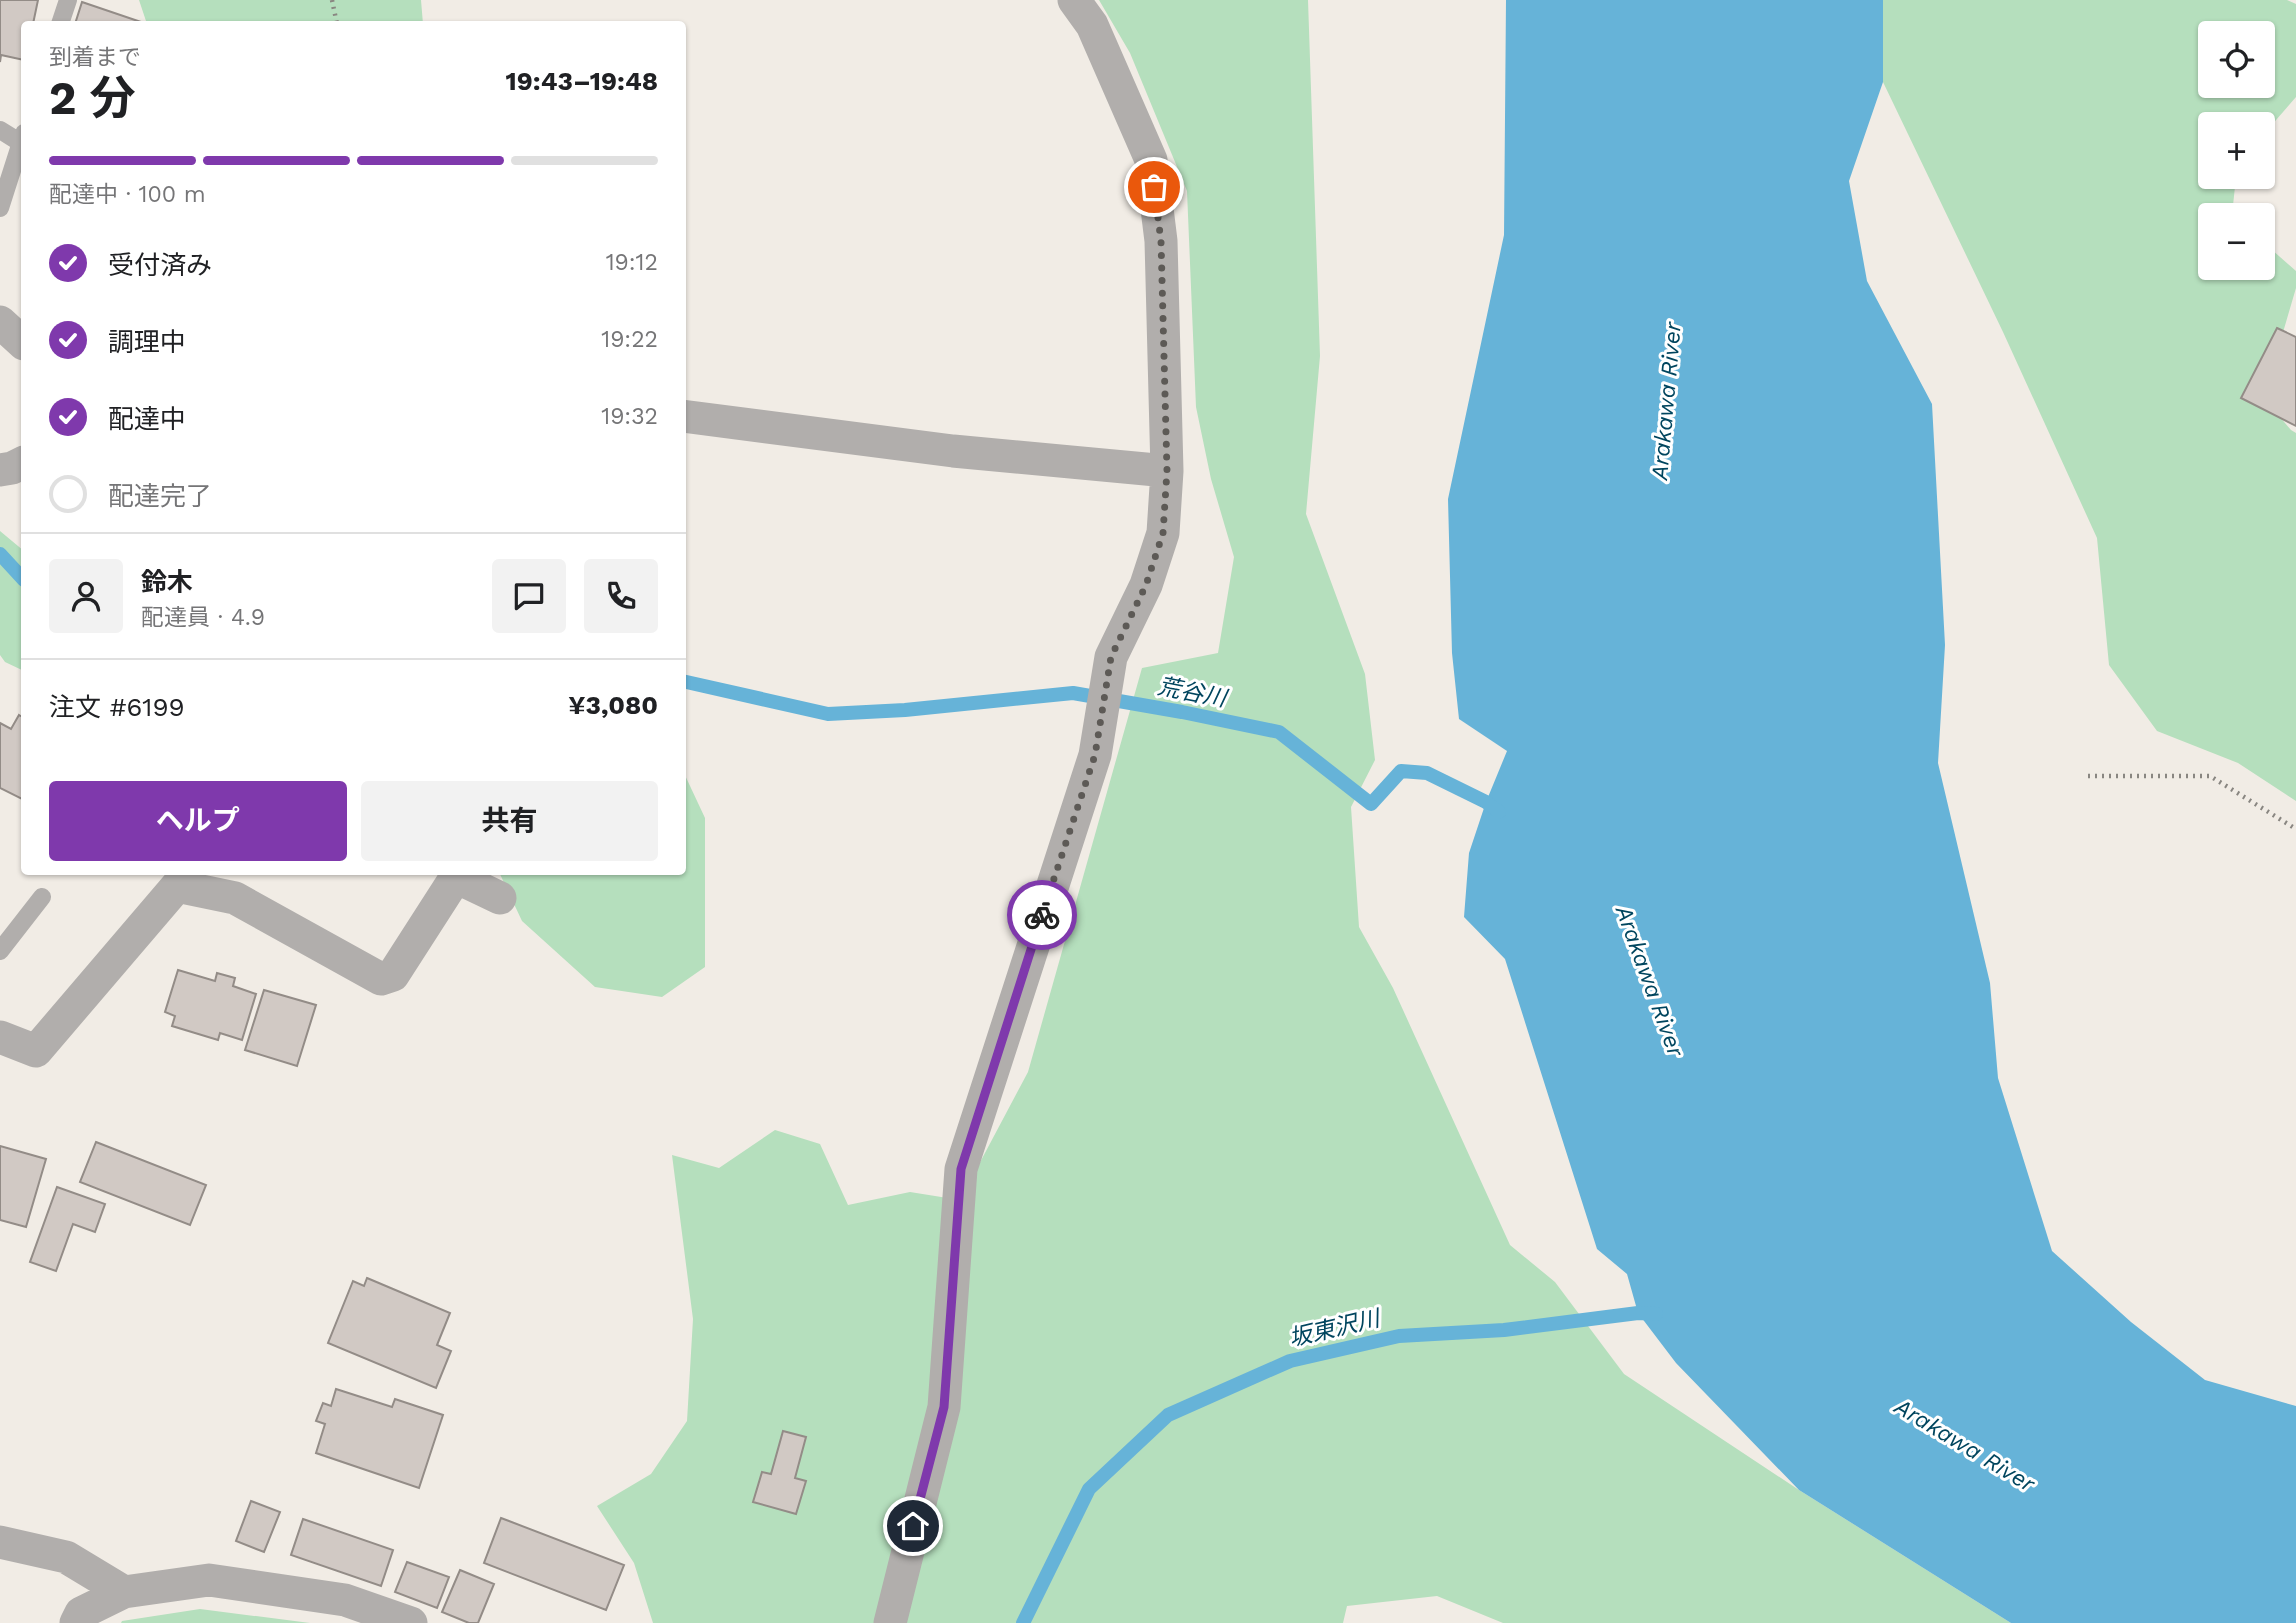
<!DOCTYPE html>
<html lang="ja">
<head>
<meta charset="utf-8">
<style>
  :root { --surface:#fff; --page:#f2f2f2; --text:#202124; --muted:#757577; --line:#e0e0e0; --accent:#7f39ac }
  body { margin:0; font-family:"Work Sans","Noto Sans JP",sans-serif; background:var(--page); color:var(--text); height:100vh; display:flex; flex-direction:column; font-size:26px; white-space:nowrap }
  * { box-sizing:border-box; margin:0 }
  p { font-size:23px; color:var(--muted) }
  .icon { flex:none; width:38px; height:38px; fill:none; stroke:currentColor; stroke-width:2; stroke-linecap:round; stroke-linejoin:round }
  .map { position:relative; flex:1; overflow:hidden }
  .side { position:absolute; left:21px; top:21px; width:665px; height:854px; display:flex; flex-direction:column; background:var(--surface); border-radius:7px; box-shadow:0 2px 5px #0004 }
  .side>* { flex:none }
  .fabs { position:absolute; left:2198px; top:21px; display:grid; gap:14px }
  .fabs a { display:grid; place-items:center; width:77px; height:77px; border-radius:7px; background:var(--surface); box-shadow:0 2px 5px #0004; font-size:35px }
  .pin { position:absolute; display:grid; place-items:center; width:60px; height:60px; color:#fff; margin:-30px; border:4px solid #fff; border-radius:50%; box-shadow:0 2px 7px #0007 }
  .courier { position:absolute; display:grid; place-items:center; width:70px; height:70px; margin:-35px; border:5px solid #7f39ac; border-radius:50%; background:#fff; color:#222; box-shadow:0 2px 9px #0007 }
  .head em { font-style:normal; font-weight:700 }
  .head div { display:flex; flex-direction:column-reverse }
  .head { display:flex; align-items:center; justify-content:space-between; height:119px; padding:0 28px }
  h1 { font-size:46px; font-weight:700; line-height:52px }
  .bar { display:grid; grid-template-columns:repeat(4,1fr); gap:10px 7px; align-content:center; height:84px; padding:0 28px }
  .bar i { height:9px; border-radius:5px; background:var(--line) }
  .bar .selected { background:var(--accent) }
  .bar p { grid-column:span 4 }
  .line { display:flex; align-items:center; gap:18px; padding:0 28px; border-top:2px solid var(--line) }
  .line div { flex:1 }
  .round { display:grid; place-items:center; flex:none; width:74px; height:74px; border-radius:7px; background:var(--page) }
  ol { padding:0 28px; list-style:none }
  li { display:flex; align-items:center; gap:21px; height:77px }
  li p { margin-inline-start:auto }
  li .icon { padding:7px; border-radius:50%; background:var(--accent); color:#fff; stroke-width:4 }
  li:last-child { color:var(--muted) }
  li i { width:38px; height:38px; border:4px solid var(--line); border-radius:50% }
  .button { display:flex; gap:14px; margin-top:auto; padding:14px 28px }
  .button a { flex:1; height:80px; border-radius:7px; background:var(--accent); color:#fff; font-size:28px; font-weight:700; line-height:80px; text-align:center }
  .button a+a { background:var(--page); color:var(--text) }
  .map>svg:first-child { display:block }
  .green { fill:#b5dfbd; fill-rule:evenodd }
  .water { fill:#66b3d8 }
  .lines { fill:none; stroke-linecap:round; stroke-linejoin:round }
  .stream { stroke:#66b3d8; stroke-width:14 }
  .building { fill:#d1c9c4; stroke:#938c87; stroke-width:2 }
  .path { stroke:#898681; stroke-width:4.5; stroke-dasharray:2 5; stroke-linecap:butt }
  .lane { stroke:#b1aeac; stroke-width:18 }
  .street { stroke:#b1aeac; stroke-width:33 }
  .done { stroke:#5d5a56; stroke-width:7; stroke-dasharray:0 12.6 }
  .route { stroke:#7f39ac; stroke-width:9 }
  .labels { text-anchor:middle; stroke-width:6; stroke-linejoin:round; paint-order:stroke }
  .water-label { font-size:23px; font-style:italic; fill:#00455e; stroke:#fff }
</style>
</head>
<body>
<div class="map">
<svg width="2296" height="1623" viewBox="0 0 2296 1623">
  <rect width="100%" height="100%" fill="#f1ece5"/>
  <path class="green" d="M 139,0 L 421,0 L 423,24 L 147,24 Z
    M 1099,0 L 1308,0 L 1320,356 L 1306,514 L 1365,674 L 1375,760 L 1351,807 L 1359,927 L 1393,988 L 1510,1245 L 1555,1282 L 1624,1374 L 1799,1490 L 2011,1623 L 1503,1623 L 1437,1596 L 1347,1606 L 1343,1623 L 653,1623 L 634,1563 L 597,1506 L 651,1474 L 687,1421 L 693,1319 L 672,1155 L 719,1168 L 775,1130 L 820,1144 L 848,1205 L 910,1192 L 960,1200 L 1028,1072 L 1142,668 L 1218,653 L 1234,557 L 1211,479 L 1196,407 L 1187,191 L 1130,53 Z
    M 1883,0 L 2287,0 L 2296,4 L 2296,97 L 2263,135 L 2263,124 L 2210,124 L 2210,177 L 2236,177 L 2232,215 L 2210,215 L 2210,268 L 2263,268 L 2263,242 L 2296,271 L 2296,288 L 2279,346 L 2254,387 L 2291,430 L 2296,433 L 2296,801 L 2238,763 L 2157,731 L 2109,665 L 2097,538 L 2003,332 L 1883,82 ZM 2210,33 L 2263,33 L 2263,86 L 2210,86 Z
    M 0,531 L 24,551 L 24,671 L 5,662 L 0,655 Z
    M 683,771 L 705,818 L 705,967 L 662,997 L 595,987 L 522,921 L 499,872 L 682,872 Z
    M 200,1609 L 310,1623 L 121,1623 L 122,1621 Z"/>
  <path class="water" d="M 1506,0 L 1883,0 L 1883,82 L 1849,181 L 1867,281 L 1932,404 L 1945,645 L 1938,763 L 1990,983 L 1998,1078 L 2052,1251 L 2131,1322 L 2205,1380 L 2296,1406 L 2296,1623 L 2011,1623 L 1799,1490 L 1676,1363 L 1638,1313 L 1627,1274 L 1597,1249 L 1505,959 L 1464,917 L 1469,853 L 1486,802 L 1507,751 L 1459,719 L 1452,653 L 1448,499 L 1504,235 Z"/>
  <g class="lines">
    <path class="stream" d="M 0,554 L 24,580
      M 682,681 L 828,714 L 905,710 L 1073,693 L 1182,712 L 1279,732 L 1371,804 L 1401,771 L 1427,773 L 1486,802 L 1499,812
      M 1023,1623 L 1089,1489 L 1168,1415 L 1290,1361 L 1399,1336 L 1504,1330 L 1638,1313 L 1656,1314"/>
  </g>
  <path class="building" d="M 0,0 L 38,0 L 33,24 L 24,24 L 24,60 L 1,55 L 0,62 Z
    M 82,2 L 141,22 L 141,24 L 75,24 Z
    M 2277,328 L 2296,337 L 2296,426 L 2241,398 Z
    M 19,715 L 24,718 L 24,800 L 0,788 L 0,723 L 11,729 Z
    M 178,970 L 215,981 L 217,973 L 235,978 L 233,986 L 256,994 L 242,1040 L 220,1033 L 218,1040 L 172,1026 L 175,1016 L 165,1012 Z
    M 264,990 L 316,1005 L 297,1066 L 245,1050 Z
    M 96,1142 L 206,1185 L 190,1225 L 80,1182 Z
    M 0,1146 L 46,1159 L 26,1227 L 0,1220 Z
    M 57,1187 L 105,1204 L 95,1232 L 73,1224 L 56,1271 L 30,1262 Z
    M 367,1278 L 450,1313 L 437,1345 L 451,1351 L 436,1388 L 328,1343 L 353,1281 L 364,1286 Z
    M 336,1389 L 392,1407 L 395,1399 L 443,1415 L 419,1488 L 316,1453 L 325,1424 L 316,1421 L 323,1403 L 331,1406 Z
    M 783,1431 L 806,1437 L 795,1478 L 806,1481 L 796,1514 L 753,1502 L 762,1472 L 771,1474 Z
    M 251,1501 L 280,1512 L 264,1552 L 236,1541 Z
    M 501,1518 L 624,1565 L 606,1610 L 484,1563 Z
    M 303,1519 L 393,1550 L 381,1586 L 291,1555 Z
    M 407,1562 L 449,1577 L 437,1608 L 395,1592 Z
    M 460,1570 L 494,1584 L 478,1623 L 469,1623 L 442,1612 Z"/>
  <g class="lines">
    <path class="path" d="M 332,0 L 337,24
      M 2088,776 L 2210,776 L 2296,829"/>
    <path class="lane" d="M 60,24 L 68,0
      M 0,130 L 21,143
      M 0,208 L 24,133
      M 0,951 L 42,897"/>
    <path class="street" d="M 0,322 L 24,344
      M 682,416 L 953,451 L 1167,471
      M 0,470 L 12,468 L 24,462
      M 0,1037 L 36,1051 L 177,886 L 235,898 L 381,979 L 393,975 L 456,877 L 500,898
      M 0,1542 L 66,1557 L 124,1592
      M 76,1623 L 81,1613 L 124,1592 L 209,1580 L 345,1600 L 411,1623
      M 890,1623 L 944,1407 L 961,1169 L 1095,755 L 1111,657 L 1146,585 L 1163,533 L 1167,471 L 1161,241 L 1151,160 L 1092,25 L 1074,0"/>
  </g>
  <g class="lines">
    <path class="done" d="M 1042,915 L 1095,755 L 1111,657 L 1146,585 L 1163,533 L 1167,471 L 1161,241 L 1154,187"/>
    <path class="route" d="M 913,1526 L 944,1407 L 961,1169 L 1042,915"/>
  </g>
  <g class="labels">
    <g class="water-label">
      <text transform="translate(1666 401) rotate(-85)" y="8">Arakawa River</text>
      <text transform="translate(1192 692) rotate(11)" y="8">荒谷川</text>
      <text transform="translate(1650 981) rotate(70)" y="8">Arakawa River</text>
      <text transform="translate(1334 1328) rotate(-13)" y="8">坂東沢川</text>
      <text transform="translate(1965 1445) rotate(31)" y="8">Arakawa River</text>
    </g>
  </g>
</svg>
<div class="fabs">
<a><svg class="icon" aria-label="locate" viewBox="0 0 24 24"><circle cx="12" cy="12" r="6"/><path d="M12 2v4M12 18v4M2 12h4M18 12h4"/></svg></a>
<a>+</a>
<a>−</a>
</div>
<div class="pin" style="left:1154px;top:187px;background:#ea580c"><svg class="icon" aria-label="bag" viewBox="0 0 24 24"><path d="M5 8h14l-1 12H6zM9 8a3 3 0 0 1 6 0"/></svg></div>
<div class="pin" style="left:913px;top:1526px;background:#1f2937"><svg class="icon" aria-label="home" viewBox="0 0 24 24"><path d="M3 11l9-7 9 7M6 9v11h12V9"/></svg></div>
<div class="courier" style="left:1042px;top:915px"><svg class="icon" aria-label="bike" viewBox="0 0 24 24"><circle cx="6" cy="16" r="4"/><circle cx="18" cy="16" r="4"/><path d="M6 16l4-8h5l3 8M10 8l3 8H6M13 5h3"/></svg></div>
<section class="side">
<div class="head"><div><h1>2 分</h1><p>到着まで</p></div><em>19:43–19:48</em></div>
<div class="bar"><i class="selected"></i><i class="selected"></i><i class="selected"></i><i></i><p>配達中 · 100 m</p></div>
<ol>
<li><svg class="icon" aria-label="check" viewBox="0 0 24 24"><path d="M5 12l5 5 9-10"/></svg>受付済み<p>19:12</p></li>
<li><svg class="icon" aria-label="check" viewBox="0 0 24 24"><path d="M5 12l5 5 9-10"/></svg>調理中<p>19:22</p></li>
<li><svg class="icon" aria-label="check" viewBox="0 0 24 24"><path d="M5 12l5 5 9-10"/></svg>配達中<p>19:32</p></li>
<li><i></i>配達完了</li>
</ol>
<div class="line" style="height:126px"><a class="round"><svg class="icon" aria-label="person" viewBox="0 0 24 24"><circle cx="12" cy="8" r="4"/><path d="M4 21q1-7 8-7t8 7"/></svg></a><div><b>鈴木</b><p>配達員 · 4.9</p></div><a class="round"><svg class="icon" aria-label="chat" viewBox="0 0 24 24"><path d="M4 5h16v11H9l-5 4z"/></svg></a><a class="round"><svg class="icon" aria-label="phone" viewBox="0 0 24 24"><path d="M5 4h4l2 5-3 2q2 4 5 5l2-3 5 2v4C11 20 4 13 5 4z"/></svg></a></div>
<div class="line" style="height:91px"><div>注文 #6199</div><b>¥3,080</b></div>
<div class="button"><a>ヘルプ</a><a>共有</a></div>
</section>
</div>
</body>
</html>
